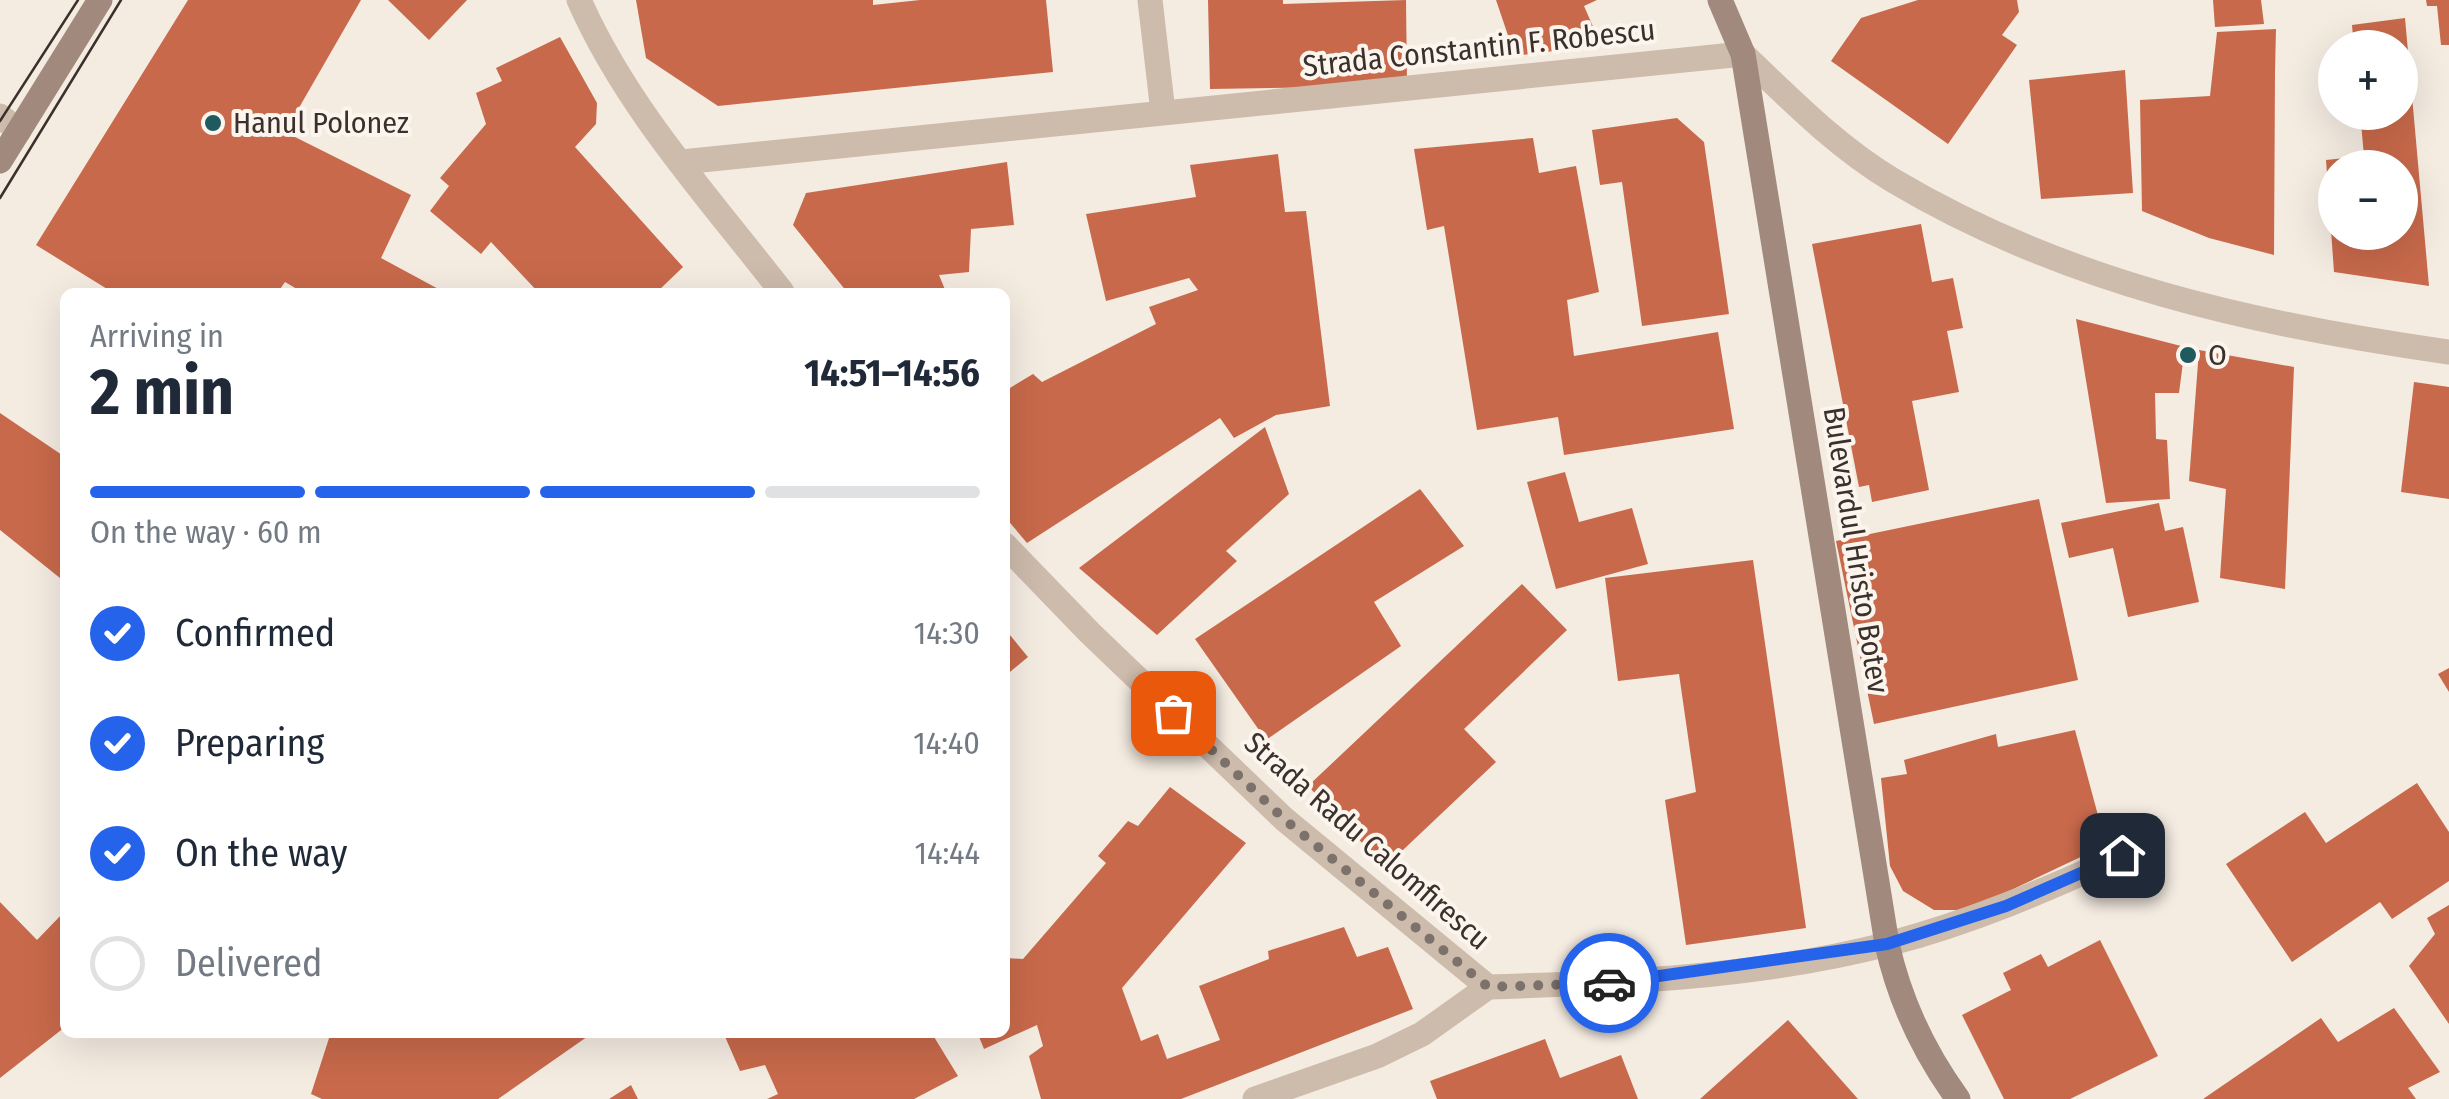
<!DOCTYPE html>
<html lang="en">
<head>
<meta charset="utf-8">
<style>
  :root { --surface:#fff; --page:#f2f2f3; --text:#1f2937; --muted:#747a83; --line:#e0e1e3; --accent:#2563eb }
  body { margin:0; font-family:"Fira Sans Condensed",sans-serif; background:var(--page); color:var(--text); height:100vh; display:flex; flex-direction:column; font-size:38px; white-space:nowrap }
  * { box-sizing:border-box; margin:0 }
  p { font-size:32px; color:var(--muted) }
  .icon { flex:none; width:55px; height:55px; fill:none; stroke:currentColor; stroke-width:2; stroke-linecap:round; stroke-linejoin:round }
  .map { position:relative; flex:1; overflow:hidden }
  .side { position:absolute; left:60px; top:288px; width:950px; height:750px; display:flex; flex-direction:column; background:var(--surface); border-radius:15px; box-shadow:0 10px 40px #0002 }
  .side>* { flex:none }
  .buttons { position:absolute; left:2318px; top:30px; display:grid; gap:20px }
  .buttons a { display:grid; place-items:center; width:100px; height:100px; border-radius:50%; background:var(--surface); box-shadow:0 10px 40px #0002; font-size:50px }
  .pin { position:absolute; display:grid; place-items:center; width:85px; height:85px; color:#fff; margin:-42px; border-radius:20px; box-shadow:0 5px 15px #0006 }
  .courier { position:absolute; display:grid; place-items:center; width:100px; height:100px; margin:-50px; border:8px solid #2563eb; border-radius:50%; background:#fff; color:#222; box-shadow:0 2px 12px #0007 }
  .headline em { font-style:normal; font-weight:700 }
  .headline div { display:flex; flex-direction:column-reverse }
  .headline { display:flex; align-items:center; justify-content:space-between; height:170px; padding:0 30px }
  h1 { font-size:65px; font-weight:700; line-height:75px }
  .bar { display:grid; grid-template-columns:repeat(4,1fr); gap:15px 10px; align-content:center; height:120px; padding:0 30px }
  .bar i { height:12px; border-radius:8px; background:var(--line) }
  .bar .active { background:var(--accent) }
  .bar p { grid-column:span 4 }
  ol { padding:0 30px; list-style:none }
  li { display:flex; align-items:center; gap:30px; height:110px }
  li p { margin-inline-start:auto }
  li .icon { padding:10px; border-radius:50%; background:var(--accent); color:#fff; stroke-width:4 }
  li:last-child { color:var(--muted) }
  li i { width:55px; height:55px; border:5px solid var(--line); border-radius:50% }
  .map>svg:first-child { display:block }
  .building { fill:#c8694b; fill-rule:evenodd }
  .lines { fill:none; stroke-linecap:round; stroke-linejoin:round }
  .street { stroke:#cdbbac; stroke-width:25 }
  .secondary { stroke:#a18a7d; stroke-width:25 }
  .tram { stroke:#3b302b; stroke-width:2.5 }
  .done { stroke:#7c716b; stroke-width:10; stroke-dasharray:0 18 }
  .route { stroke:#2563eb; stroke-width:12 }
  .poi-dot { fill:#1f5a5e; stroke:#fbf5ee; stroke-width:4 }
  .labels { text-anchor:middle; stroke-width:8; stroke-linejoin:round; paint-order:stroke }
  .street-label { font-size:30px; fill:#3b302b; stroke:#fbf5ee }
  .poi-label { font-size:30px; fill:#3b302b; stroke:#fbf5ee; text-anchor:start }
</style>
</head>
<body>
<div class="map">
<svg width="2449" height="1099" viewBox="0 0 2449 1099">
  <rect width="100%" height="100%" fill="#f4ebe1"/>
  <path class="building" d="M 188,0 L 361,0 L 285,132 L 411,195 L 381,258 L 444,292 L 302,292 L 285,282 L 278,292 L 112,292 L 36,245 Z
    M 388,0 L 467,0 L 429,40 Z
    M 636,0 L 873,0 L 873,5 L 920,0 L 1046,0 L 1053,72 L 718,106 L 646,58 Z
    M 1208,0 L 1283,0 L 1283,4 L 1406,0 L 1407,86 L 1210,89 Z
    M 1496,0 L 1597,0 L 1584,6 L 1601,45 L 1515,56 Z
    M 1918,0 L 2017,0 L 2019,12 L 2002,35 L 2017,45 L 1948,144 L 1831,61 L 1861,18 Z
    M 2213,0 L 2261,0 L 2264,24 L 2215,27 Z
    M 2426,0 L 2449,0 L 2449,45 L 2441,45 L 2437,6 L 2427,6 Z
    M 2405,18 L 2429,286 L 2334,272 L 2326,160 L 2364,156 L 2360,112 L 2400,112 L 2400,48 L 2354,48 L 2352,25 ZM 2335,168 L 2400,168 L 2400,232 L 2335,232 Z
    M 2276,29 L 2275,72 L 2274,255 L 2209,238 L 2142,211 L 2140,100 L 2210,96 L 2217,32 Z
    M 560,37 L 597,103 L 596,124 L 575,147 L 683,267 L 657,292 L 538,292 L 491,242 L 481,254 L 430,211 L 449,186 L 440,178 L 486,124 L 476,93 L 502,81 L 496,68 Z
    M 2125,70 L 2133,193 L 2041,199 L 2029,80 Z
    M 1677,118 L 1704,142 L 1729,314 L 1642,326 L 1622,182 L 1600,185 L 1592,130 Z
    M 1533,138 L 1539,173 L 1576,166 L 1599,292 L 1567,300 L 1574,356 L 1718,332 L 1734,429 L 1564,455 L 1558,417 L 1477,430 L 1444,226 L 1427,230 L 1414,149 Z
    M 1278,154 L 1285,212 L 1306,211 L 1330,406 L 1276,415 L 1234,438 L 1220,418 L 1027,543 L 1005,517 L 1005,391 L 1033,374 L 1042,382 L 1156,324 L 1149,307 L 1198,290 L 1189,278 L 1106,301 L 1086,214 L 1196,197 L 1190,165 Z
    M 1007,162 L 1014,225 L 971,229 L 969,272 L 939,275 L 946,292 L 847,292 L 793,225 L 806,193 Z
    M 1921,224 L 1932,282 L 1953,278 L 1963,328 L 1947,331 L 1959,392 L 1912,401 L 1929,490 L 1872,502 L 1869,485 L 1859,487 L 1812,244 Z
    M 2076,319 L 2185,347 L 2179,393 L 2155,393 L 2156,439 L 2167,440 L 2170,499 L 2106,503 Z
    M 2199,350 L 2294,367 L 2285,589 L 2220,578 L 2226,489 L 2189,481 Z
    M 2414,382 L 2449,387 L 2449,499 L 2401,492 Z
    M 0,413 L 65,457 L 65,582 L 0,530 Z
    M 1265,427 L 1289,494 L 1226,551 L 1237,561 L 1157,635 L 1079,568 Z
    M 1565,472 L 1579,522 L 1632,508 L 1648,564 L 1556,589 L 1527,482 Z
    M 1420,489 L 1464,546 L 1374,602 L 1401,646 L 1266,740 L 1195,639 Z
    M 2039,499 L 2078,680 L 1874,724 L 1836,541 Z
    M 2159,503 L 2165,531 L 2183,527 L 2199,602 L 2128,617 L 2113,548 L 2069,558 L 2061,523 Z
    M 1753,560 L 1806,928 L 1686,945 L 1665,800 L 1696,792 L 1679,674 L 1618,681 L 1605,578 Z
    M 1522,584 L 1567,630 L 1464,729 L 1496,762 L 1385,867 L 1308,786 Z
    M 1005,629 L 1028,657 L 1005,676 Z
    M 2449,668 L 2449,692 L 2438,674 Z
    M 2075,730 L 2106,845 L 1969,910 L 1934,910 L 1903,891 L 1890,866 L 1881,778 L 1907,774 L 1904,760 L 1996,734 L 1998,747 Z
    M 2417,783 L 2449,832 L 2449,881 L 2392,919 L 2380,902 L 2292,962 L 2226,864 L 2305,812 L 2326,843 Z
    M 1170,787 L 1246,843 L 1122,988 L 1141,1041 L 1158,1034 L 1167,1059 L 1220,1040 L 1199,986 L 1269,959 L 1268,951 L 1344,927 L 1357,957 L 1388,947 L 1413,1009 L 1181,1099 L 1041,1099 L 1029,1056 L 1043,1046 L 1037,1025 L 984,1049 L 977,1032 L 1005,1032 L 1005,958 L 1023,959 L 1106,863 L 1098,856 L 1128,821 L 1138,826 Z
    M 0,902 L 37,940 L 65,911 L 65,991 L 60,996 L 65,1003 L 65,1027 L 0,1078 Z
    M 2449,905 L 2449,1024 L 2409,966 L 2435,934 L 2427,918 Z
    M 2100,940 L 2158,1056 L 2070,1099 L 2004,1099 L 1962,1015 L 2011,990 L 2003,973 L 2041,954 L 2048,967 Z
    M 2394,1008 L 2440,1072 L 2408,1088 L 2416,1099 L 2203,1099 L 2321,1018 L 2338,1042 Z
    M 1788,1020 L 1858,1099 L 1700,1099 Z
    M 331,1032 L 594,1032 L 498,1099 L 322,1099 L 311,1094 Z
    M 723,1032 L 931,1032 L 958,1076 L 914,1099 L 767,1099 L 778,1094 L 765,1065 L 740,1071 Z
    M 1545,1039 L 1560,1078 L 1621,1055 L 1638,1099 L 1437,1099 L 1430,1081 Z
    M 631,1085 L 638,1099 L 609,1099 Z"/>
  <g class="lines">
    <path class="street" d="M 579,0 C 627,109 710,199 782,292
      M 1150,0 L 1163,112
      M 0,116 L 19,131
      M 682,162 L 1743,54 C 1790,99 1837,147 1894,181 C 2064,282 2255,325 2449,352
      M 1005,545 L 1090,633 L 1284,819 L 1488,987 C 1619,983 1761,977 1888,944 C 1969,923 2047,890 2122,855
      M 1255,1099 L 1377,1056 L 1422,1034 L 1488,987"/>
    <path class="secondary" d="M 1720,0 L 1743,54 L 1887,944 C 1900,1002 1923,1051 1958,1099
      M 0,161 L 100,0"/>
    <path class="tram" d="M 0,121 L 78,0
      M 0,198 L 121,0"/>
  </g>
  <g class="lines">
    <path class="done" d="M 1173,713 L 1284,819 L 1488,987 L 1609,983"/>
    <path class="route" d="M 1609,983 L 1887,944 L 2006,906 L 2122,855"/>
  </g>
  <g class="poi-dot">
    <circle cx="213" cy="123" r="10"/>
    <circle cx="2188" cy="355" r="10"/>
  </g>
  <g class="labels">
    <g class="street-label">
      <text transform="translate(1479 48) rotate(-6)" y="10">Strada Constantin F. Robescu</text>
      <text transform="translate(1856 550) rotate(81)" y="10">Bulevardul Hristo Botev</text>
      <text transform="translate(1367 841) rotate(41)" y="10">Strada Radu Calomfirescu</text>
    </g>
    <g class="poi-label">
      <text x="233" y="133">Hanul Polonez</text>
      <text x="2208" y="365">O</text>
    </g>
  </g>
</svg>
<div class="buttons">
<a>+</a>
<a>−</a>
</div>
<div class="pin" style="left:1173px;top:713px;background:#ea580c"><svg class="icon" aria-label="bag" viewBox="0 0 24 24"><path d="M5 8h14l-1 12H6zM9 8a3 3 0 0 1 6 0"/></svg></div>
<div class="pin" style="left:2122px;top:855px;background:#1f2937"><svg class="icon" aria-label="home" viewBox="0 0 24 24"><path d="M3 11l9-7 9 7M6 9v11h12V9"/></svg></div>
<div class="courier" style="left:1609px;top:983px"><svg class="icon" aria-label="car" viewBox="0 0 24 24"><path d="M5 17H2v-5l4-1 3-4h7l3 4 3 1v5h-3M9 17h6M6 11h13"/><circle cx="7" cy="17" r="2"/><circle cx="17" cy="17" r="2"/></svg></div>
<section class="side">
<div class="headline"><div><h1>2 min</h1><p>Arriving in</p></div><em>14:51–14:56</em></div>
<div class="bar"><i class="active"></i><i class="active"></i><i class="active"></i><i></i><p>On the way · 60 m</p></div>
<ol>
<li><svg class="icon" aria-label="check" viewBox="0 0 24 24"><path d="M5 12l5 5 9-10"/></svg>Confirmed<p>14:30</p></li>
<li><svg class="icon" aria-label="check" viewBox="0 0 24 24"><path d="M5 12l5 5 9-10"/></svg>Preparing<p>14:40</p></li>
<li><svg class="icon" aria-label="check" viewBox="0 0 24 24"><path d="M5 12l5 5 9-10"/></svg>On the way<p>14:44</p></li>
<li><i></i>Delivered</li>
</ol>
</section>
</div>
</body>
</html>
